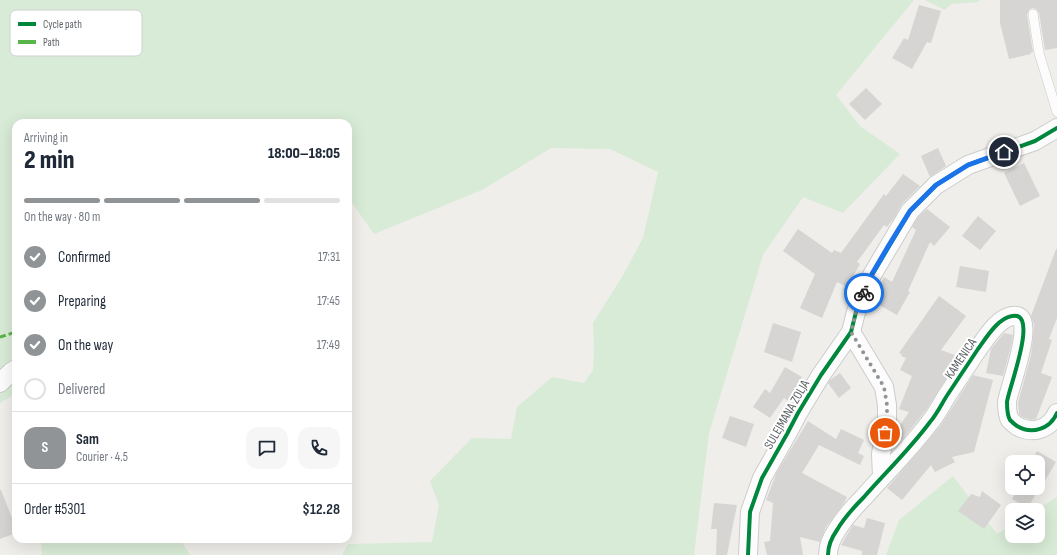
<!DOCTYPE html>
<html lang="en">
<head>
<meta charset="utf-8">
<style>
  :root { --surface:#fff; --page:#f6f6f7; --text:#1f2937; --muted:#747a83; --line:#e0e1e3; --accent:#919496 }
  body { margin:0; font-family:"Sofia Sans Condensed",sans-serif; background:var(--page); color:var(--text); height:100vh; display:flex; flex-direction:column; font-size:15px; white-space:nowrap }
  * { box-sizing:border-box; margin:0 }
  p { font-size:13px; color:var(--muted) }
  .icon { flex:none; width:22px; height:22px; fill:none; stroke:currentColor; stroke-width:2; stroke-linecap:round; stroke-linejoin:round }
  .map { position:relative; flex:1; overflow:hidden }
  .drawer { position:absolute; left:12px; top:119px; width:340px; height:424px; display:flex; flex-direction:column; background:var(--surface); border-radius:12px; box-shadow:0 4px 16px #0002 }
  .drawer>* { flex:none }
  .controls { position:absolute; left:1005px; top:455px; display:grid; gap:8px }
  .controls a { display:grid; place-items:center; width:40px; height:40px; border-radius:8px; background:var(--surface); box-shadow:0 4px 16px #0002; font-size:20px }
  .pin { position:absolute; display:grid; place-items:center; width:34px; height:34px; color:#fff; margin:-17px; border:2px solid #fff; border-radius:50%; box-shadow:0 1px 4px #0007 }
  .courier { position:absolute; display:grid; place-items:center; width:40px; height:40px; margin:-20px; border:3px solid #1a73e8; border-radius:50%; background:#fff; color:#222; box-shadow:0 1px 5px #0007 }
  .overview em { font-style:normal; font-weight:800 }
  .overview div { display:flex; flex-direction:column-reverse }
  .overview { display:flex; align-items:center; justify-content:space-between; height:68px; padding:0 12px }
  h1 { font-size:26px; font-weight:800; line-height:30px }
  .bar { display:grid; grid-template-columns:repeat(4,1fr); gap:6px 4px; align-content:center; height:48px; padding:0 12px }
  .bar i { height:5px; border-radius:3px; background:var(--line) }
  .bar .active { background:var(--accent) }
  .bar p { grid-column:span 4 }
  .line { display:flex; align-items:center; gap:10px; padding:0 12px; border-top:1px solid var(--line) }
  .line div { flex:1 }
  .round { display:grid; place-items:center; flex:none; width:42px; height:42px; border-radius:12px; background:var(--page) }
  ol { padding:0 12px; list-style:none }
  li { display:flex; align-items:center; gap:12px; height:44px }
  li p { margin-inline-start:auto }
  li .icon { padding:4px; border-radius:50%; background:var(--accent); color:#fff; stroke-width:4 }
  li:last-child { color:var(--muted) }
  li i { width:22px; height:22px; border:2px solid var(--line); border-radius:50% }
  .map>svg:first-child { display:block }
  .green { fill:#d8ebd6 }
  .building { fill:#d6d5d3 }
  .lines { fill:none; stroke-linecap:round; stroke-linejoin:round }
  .lane-casing { stroke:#cbcccc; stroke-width:10 }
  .street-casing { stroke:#cbcccc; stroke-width:20 }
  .lane { stroke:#fdfcfc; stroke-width:9 }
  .street { stroke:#fdfcfc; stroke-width:18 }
  .quiet { stroke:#58b549; stroke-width:3; stroke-dasharray:6 3; stroke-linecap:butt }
  .cycleway-casing { stroke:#fff; stroke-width:6 }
  .cycleway { stroke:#00873e; stroke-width:4 }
  .done { stroke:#919496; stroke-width:4; stroke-dasharray:0 7.2 }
  .route { stroke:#1a73e8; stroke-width:5 }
  .labels { text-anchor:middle; stroke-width:4; stroke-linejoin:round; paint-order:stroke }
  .street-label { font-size:13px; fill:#5f6368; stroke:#fff }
  .key { fill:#fff; stroke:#cfd0d2; stroke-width:1 }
  .key-label { font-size:11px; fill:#5f6368 }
</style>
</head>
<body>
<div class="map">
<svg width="1057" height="555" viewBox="0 0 1057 555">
  <rect width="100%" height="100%" fill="#efeeea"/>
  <path class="green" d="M 0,0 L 914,0 L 836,95 L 860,126 L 900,154 L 843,213 L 803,197 L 763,255 L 709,433 L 694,555 L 342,555 L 348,544 L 432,542 L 439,505 L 430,481 L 472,438 L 511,439 L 517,407 L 552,377 L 584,383 L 593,370 L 594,350 L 593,323 L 622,277 L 643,238 L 658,172 L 610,149 L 551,148 L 482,190 L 374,234 L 348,197 L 348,123 L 16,123 L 16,393 L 0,403 Z
    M 925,0 L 980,0 L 978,2 L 951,4 L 945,10 Z
    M 953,476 L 997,534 L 1012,525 L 1012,536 L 1038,536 L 1038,510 L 1036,510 L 1057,497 L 1057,555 L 886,555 L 899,520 Z
    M 41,539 L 180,539 L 190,555 L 42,555 Z"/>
  <path class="building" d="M 1000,0 L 1057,0 L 1057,48 L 1045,50 L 1039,13 L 1036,9 L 1032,8 L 1029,10 L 1027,15 L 1033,52 L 1030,53 L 1031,54 L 1009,59 L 1000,23 Z
    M 919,5 L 941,11 L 931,43 L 927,42 L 912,69 L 892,58 L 904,38 L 908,40 Z
    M 866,88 L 882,104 L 865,120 L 849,104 Z
    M 938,148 L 946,166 L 930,177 L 921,156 Z
    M 1024,163 L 1040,196 L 1020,206 L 1004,173 Z
    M 903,174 L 920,186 L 902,204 L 894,218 L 887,227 L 884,225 L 857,262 L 860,264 L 847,287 L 837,282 L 822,318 L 800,308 L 815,274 L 783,251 L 798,229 L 832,253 L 834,250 L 841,253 L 884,194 L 886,196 Z
    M 927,209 L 950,227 L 934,246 L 930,242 L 908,291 L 910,292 L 897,315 L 872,301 L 884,277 L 892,282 L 916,230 L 912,227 L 918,217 Z
    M 978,216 L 996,231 L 980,250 L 962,236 Z
    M 1056,249 L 1057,249 L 1057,318 L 1049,339 L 1052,340 L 1041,373 L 1052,377 L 1036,419 L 1030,420 L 1022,417 L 1019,414 L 1018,403 L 1031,355 L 1033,339 L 1034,325 L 1031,316 Z
    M 960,266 L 989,271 L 986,292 L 956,287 Z
    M 939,296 L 966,316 L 941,350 L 960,357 L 926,410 L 902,440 L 895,435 L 896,431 L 909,412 L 899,409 L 912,376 L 900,370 L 906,358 L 901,356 L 902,354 L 899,353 Z
    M 773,323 L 801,332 L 792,362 L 764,352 Z
    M 1004,333 L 1013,335 L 1010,350 L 1003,376 L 986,373 L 991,349 Z
    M 785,367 L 802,377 L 788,401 L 784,398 L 770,418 L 753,407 L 765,389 L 770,393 Z
    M 840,373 L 851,388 L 839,398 L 828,383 L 830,380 Z
    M 973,375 L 993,380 L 974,452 L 952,457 L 955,462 L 935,472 L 931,465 L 902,500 L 887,488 L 922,448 L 941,425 Z
    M 730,416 L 754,424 L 746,447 L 722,438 Z
    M 808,421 L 836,439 L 841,429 L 864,440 L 858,453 L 864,456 L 860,465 L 819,445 L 802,473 L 847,497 L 844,503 L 826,527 L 820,542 L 800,537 L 803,555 L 767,555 L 764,542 L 770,541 L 773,503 L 766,500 L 777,472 Z
    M 1037,451 L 1056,462 L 1040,489 L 1039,488 L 1028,508 L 1012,499 L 1018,488 L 1038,488 L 1038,462 L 1031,462 Z
    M 0,490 L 1,490 L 16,528 L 16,533 L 0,539 Z
    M 982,491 L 1001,505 L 984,529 L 958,511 L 971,494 L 980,497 Z
    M 714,503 L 737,505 L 727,555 L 716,555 L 717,529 L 711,529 Z
    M 867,518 L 885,523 L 877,555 L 862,555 L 862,551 L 841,545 L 853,525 L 864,528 Z"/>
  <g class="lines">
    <g class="lane-casing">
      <path id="lane" d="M 1033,14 L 1039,53 L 1057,112"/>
    </g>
    <g class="street-casing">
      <path id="street" d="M 851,332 L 884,387 L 887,405 L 887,420 L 881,454 L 882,476
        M 0,383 L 11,372 L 16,369
        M 748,555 L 750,512 L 762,478 L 787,434 L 798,413 L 821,375 L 851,332 L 856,312 L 872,275 L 910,211 L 936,185 L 968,165 L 1035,141 L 1057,128
        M 828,555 C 828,546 832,537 837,530 C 844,518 854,507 864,497 C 886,472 910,449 930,422 C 937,414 942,403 948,394 C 958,379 968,364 978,349 C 986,338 998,318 1012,316 C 1040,310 1008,390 1007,402 C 1007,407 1007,415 1010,420 C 1012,422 1014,424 1017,426 C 1032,435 1050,429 1057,413"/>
    </g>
    <use href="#lane" class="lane"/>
    <use href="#street" class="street"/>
    <path class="quiet" d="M 0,337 L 16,332"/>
    <g class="cycleway-casing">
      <path id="cycleway" d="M 748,555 L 750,512 L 762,478 L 787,434 L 798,413 L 821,375 L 851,332 L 856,312 L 872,275 L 910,211 L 936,185 L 968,165 L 1035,141 L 1057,128
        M 828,555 C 828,546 832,537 837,530 C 844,518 854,507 864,497 C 886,472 910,449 930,422 C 937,414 942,403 948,394 C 958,379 968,364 978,349 C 986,338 998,318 1012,316 C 1040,310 1008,390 1007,402 C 1007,407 1007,415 1010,420 C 1012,422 1014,424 1017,426 C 1032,435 1050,429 1057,413"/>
    </g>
    <use href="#cycleway" class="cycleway"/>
  </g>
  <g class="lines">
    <path class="done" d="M 864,293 L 856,312 L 851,332 L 884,387 L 887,405 L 887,420 L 885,433"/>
    <path class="route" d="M 864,293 L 872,274 L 889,245 L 910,211 L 936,185 L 968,165 L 1004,152"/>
  </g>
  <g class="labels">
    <g class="street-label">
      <text transform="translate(960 358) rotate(-56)" y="5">KAMENICA</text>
      <text transform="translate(786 414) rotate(-60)" y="5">SULEJMANA ZOLJA</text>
    </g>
  </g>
  <rect x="10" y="10" width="132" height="46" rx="6" class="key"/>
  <rect x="18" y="22" width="18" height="4" fill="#00873e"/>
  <rect x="18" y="40" width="18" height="4" fill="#58b549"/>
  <g class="key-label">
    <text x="43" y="28">Cycle path</text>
    <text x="43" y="46">Path</text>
  </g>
</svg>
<div class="controls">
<a><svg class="icon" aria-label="locate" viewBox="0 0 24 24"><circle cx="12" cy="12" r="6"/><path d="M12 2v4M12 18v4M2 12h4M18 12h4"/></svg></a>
<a><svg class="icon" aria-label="layers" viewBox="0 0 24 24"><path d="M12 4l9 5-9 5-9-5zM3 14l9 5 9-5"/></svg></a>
</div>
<div class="pin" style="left:885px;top:433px;background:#ea580c"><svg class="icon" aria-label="bag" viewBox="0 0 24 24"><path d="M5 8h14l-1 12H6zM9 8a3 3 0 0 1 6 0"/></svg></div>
<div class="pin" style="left:1004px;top:152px;background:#1f2937"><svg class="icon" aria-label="home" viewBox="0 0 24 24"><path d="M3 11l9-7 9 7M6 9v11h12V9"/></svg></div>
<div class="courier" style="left:864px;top:293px"><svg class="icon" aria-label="bike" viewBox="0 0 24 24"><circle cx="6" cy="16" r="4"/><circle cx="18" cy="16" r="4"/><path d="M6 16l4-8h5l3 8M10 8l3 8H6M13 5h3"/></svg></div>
<section class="drawer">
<div class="overview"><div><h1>2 min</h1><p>Arriving in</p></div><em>18:00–18:05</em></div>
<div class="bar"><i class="active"></i><i class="active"></i><i class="active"></i><i></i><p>On the way · 80 m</p></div>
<ol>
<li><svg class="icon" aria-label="check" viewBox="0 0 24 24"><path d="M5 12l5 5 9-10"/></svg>Confirmed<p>17:31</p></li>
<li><svg class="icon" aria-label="check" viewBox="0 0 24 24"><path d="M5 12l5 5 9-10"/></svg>Preparing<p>17:45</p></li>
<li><svg class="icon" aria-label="check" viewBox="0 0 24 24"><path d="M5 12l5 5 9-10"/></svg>On the way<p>17:49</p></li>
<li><i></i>Delivered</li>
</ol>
<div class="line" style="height:72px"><b class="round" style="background:var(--accent);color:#fff">S</b><div><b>Sam</b><p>Courier · 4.5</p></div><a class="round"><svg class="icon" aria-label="chat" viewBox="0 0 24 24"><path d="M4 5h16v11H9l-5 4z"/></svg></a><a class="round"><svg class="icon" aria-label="phone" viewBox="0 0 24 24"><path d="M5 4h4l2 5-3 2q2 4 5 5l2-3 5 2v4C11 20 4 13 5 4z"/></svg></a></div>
<div class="line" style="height:52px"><div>Order #5301</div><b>$12.28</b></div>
</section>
</div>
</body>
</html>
